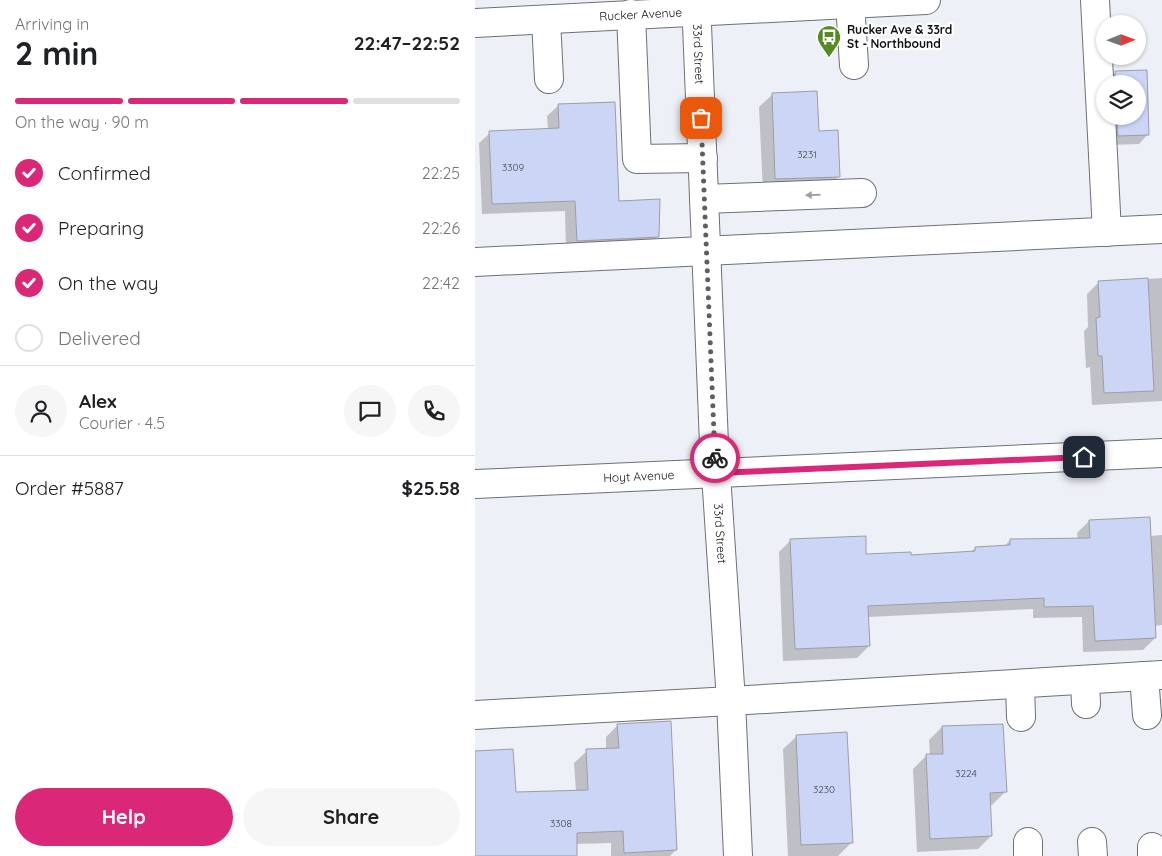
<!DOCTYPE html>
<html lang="en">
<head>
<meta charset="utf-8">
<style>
  :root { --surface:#fff; --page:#f6f6f6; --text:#202124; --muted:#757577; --line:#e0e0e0; --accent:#db2777 }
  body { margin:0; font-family:Quicksand,sans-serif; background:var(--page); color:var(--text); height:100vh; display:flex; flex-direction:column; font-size:19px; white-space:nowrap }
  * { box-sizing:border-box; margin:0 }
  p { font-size:16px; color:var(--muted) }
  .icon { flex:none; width:28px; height:28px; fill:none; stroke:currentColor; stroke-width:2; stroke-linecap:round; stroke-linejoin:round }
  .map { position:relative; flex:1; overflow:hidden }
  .sheet { display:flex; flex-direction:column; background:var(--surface); width:475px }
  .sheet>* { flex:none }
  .needle { width:32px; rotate:89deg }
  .buttons { position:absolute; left:621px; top:15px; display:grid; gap:10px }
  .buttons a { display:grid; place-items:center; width:50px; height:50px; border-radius:50%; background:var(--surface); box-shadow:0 1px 4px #0004; font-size:25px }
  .pin { position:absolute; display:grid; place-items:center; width:42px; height:42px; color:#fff; margin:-21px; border-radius:10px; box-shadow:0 2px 8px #0006 }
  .courier { position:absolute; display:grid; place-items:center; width:50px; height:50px; margin:-25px; border:4px solid #db2777; border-radius:50%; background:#fff; color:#222; box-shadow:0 1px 6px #0007 }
  .overview em { font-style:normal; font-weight:800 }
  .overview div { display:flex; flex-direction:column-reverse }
  .overview { display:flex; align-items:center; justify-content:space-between; height:85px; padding:0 15px }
  h1 { font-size:32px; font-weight:800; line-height:38px }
  .bar { display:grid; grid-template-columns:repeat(4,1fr); gap:8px 5px; align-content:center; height:60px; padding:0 15px }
  .bar i { height:6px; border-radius:4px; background:var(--line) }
  .bar .current { background:var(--accent) }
  .bar p { grid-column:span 4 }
  .line { display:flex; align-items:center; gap:12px; padding:0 15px; border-top:1px solid var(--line) }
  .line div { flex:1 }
  .round { display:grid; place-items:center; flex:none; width:52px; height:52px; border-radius:26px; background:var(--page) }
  ol { padding:0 15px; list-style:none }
  li { display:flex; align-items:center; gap:15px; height:55px }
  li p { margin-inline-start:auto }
  li .icon { padding:5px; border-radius:50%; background:var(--accent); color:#fff; stroke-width:4 }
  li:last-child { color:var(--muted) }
  li i { width:28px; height:28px; border:2px solid var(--line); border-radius:50% }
  .action { display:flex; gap:10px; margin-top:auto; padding:10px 15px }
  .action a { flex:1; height:58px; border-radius:30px; background:var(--accent); color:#fff; font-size:20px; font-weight:800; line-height:58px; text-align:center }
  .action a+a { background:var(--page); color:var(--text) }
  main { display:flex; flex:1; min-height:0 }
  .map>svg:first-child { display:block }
  .shadow { fill:#0003 }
  .building { fill:#cbd6f6; stroke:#9c9ea4 }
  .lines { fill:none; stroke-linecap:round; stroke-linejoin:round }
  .minor-casing { stroke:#6d7076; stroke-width:30 }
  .major-casing { stroke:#6d7076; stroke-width:30 }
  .minor { stroke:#fff; stroke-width:28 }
  .major { stroke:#fff; stroke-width:28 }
  .oneway { fill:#a0a0a1 }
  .done { stroke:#5e5f63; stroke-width:5; stroke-dasharray:0 9 }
  .route { stroke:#db2777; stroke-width:6 }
  .labels { text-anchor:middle; stroke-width:4.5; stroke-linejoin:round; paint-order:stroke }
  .number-label { font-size:10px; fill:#40424c }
  .street-label { font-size:12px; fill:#111114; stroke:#fff }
  .poi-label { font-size:12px; font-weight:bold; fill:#111114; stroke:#fff; text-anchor:start }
</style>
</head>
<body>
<main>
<section class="sheet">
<div class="overview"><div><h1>2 min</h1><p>Arriving in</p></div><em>22:47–22:52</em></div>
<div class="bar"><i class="current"></i><i class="current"></i><i class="current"></i><i></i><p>On the way · 90 m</p></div>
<ol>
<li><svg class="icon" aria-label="check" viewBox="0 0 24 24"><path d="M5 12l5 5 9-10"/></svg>Confirmed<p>22:25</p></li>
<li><svg class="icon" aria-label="check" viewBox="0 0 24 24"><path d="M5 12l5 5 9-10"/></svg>Preparing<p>22:26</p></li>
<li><svg class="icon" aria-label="check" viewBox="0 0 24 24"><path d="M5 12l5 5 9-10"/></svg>On the way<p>22:42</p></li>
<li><i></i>Delivered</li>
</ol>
<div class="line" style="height:90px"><a class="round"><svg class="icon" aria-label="person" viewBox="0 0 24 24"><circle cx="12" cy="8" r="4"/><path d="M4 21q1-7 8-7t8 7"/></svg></a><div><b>Alex</b><p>Courier · 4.5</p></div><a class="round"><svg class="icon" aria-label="chat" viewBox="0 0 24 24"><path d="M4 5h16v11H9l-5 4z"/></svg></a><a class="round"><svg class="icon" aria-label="phone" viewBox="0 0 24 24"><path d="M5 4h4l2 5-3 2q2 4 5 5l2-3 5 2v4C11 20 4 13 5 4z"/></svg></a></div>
<div class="line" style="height:65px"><div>Order #5887</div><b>$25.58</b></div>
<div class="action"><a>Help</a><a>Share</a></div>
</section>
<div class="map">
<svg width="687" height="856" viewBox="0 0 687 856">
  <rect width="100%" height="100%" fill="#eef0f7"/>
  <path class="shadow" d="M 670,71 L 673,134 L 664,144 L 634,145 L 633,116 L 662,116 L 662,84 L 632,84 L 632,81 L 641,72 Z
    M 298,94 L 343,132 L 364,176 L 350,190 L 288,192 L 284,107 Z
    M 139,103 L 143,202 L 182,237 L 172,248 L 91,252 L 90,211 L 7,214 L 4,143 L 15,133 L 73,130 L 72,116 L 83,106 Z
    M 687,278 L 687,401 L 617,405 L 615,367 L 611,368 L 609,331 L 613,327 L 612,294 L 624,282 Z
    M 614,521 L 674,536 L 687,535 L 687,625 L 679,626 L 680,638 L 668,650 L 608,652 L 607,617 L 558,618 L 558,609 L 393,617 L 394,646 L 382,658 L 308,661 L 304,552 L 316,540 L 390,555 L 435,556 L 496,552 L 500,548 L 529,547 L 535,540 L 603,540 L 602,533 Z
    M 143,725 L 201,850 L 195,856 L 136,856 L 136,843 L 101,844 L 101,856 L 0,856 L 0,752 L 39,793 L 101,791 L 99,763 L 112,751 L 131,750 L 131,737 Z
    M 467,727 L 530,792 L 517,805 L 514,805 L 516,836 L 503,849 L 442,852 L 438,769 L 451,756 L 455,756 L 454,740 Z
    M 322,736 L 377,842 L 363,856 L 313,856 L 308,749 Z"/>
  <path class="building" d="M 672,70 L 674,135 L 643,136 L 642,116 L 662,116 L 662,84 L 641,84 L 640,71 Z
    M 342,91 L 344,131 L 363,130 L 365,177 L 300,179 L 297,93 Z
    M 140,102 L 144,201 L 185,199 L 184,237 L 102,241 L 100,201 L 17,204 L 14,131 L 84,128 L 83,104 Z
    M 673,278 L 679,391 L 629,393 L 627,356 L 623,356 L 621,318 L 625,317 L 623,281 Z
    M 675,517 L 681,638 L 620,641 L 618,606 L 569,607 L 569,598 L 393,606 L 395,646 L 320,649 L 315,539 L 391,536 L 391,554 L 436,552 L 436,555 L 500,551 L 500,547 L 535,545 L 535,539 L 615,538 L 614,520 Z
    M 196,721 L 202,850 L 149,853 L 148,831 L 102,833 L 102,856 L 0,856 L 0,751 L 38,749 L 41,792 L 113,790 L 111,749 L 144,748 L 142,724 Z
    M 528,724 L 532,792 L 515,793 L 517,836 L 455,839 L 451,754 L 468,754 L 467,726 Z
    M 372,732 L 378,843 L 326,845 L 321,735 Z"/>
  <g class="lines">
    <g class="minor-casing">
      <g id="minor">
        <path id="s1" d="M 221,0 L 239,444 L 256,701 L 263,856"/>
        <path d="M 620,0 L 632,232"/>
        <path d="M 375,3 L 379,65"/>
        <path d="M 156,14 L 162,159 L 228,158"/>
        <path d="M 71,20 L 74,79"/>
        <path d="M 229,199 L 387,193"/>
        <path d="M 0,262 L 687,229"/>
        <path id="s2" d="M 0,484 L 687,453"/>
        <path d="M 669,676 L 672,715"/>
        <path d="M 610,680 L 611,704"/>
        <path d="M 545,684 L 546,717"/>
        <path d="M 0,715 L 256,701 L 687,675"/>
        <path d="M 553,842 L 553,856"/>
        <path d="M 617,842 L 618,856"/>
        <path d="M 677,847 L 677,856"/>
      </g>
    </g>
    <g class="major-casing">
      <g id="major">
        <path id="s3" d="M 0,23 L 451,0"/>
      </g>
    </g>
    <use href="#minor" class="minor"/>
    <use href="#major" class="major"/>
  </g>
  <defs><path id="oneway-solid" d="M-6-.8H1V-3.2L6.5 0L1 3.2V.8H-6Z" transform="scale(1.25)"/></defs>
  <use class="oneway" href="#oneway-solid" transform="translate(338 195) rotate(178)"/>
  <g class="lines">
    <path class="done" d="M 226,118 L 240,458"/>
    <path class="route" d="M 240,458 L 241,473 L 609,457"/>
  </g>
  <defs>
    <g id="bus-pin" transform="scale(1.25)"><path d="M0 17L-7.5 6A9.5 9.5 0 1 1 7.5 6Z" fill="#568b23" stroke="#fff"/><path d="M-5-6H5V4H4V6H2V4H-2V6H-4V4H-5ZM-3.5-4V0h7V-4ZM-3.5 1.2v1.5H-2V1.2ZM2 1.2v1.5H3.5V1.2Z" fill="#fff"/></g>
  </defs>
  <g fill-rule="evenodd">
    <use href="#bus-pin" x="354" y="37"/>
  </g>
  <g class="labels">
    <g class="number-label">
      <text x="332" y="158">3231</text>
      <text x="38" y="171">3309</text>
      <text x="491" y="777">3224</text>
      <text x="349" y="793">3230</text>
      <text x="86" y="827">3308</text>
    </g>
    <g class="street-label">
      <text dy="4" stroke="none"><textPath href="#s3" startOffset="166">Rucker Avenue</textPath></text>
      <text dy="4" stroke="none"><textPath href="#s1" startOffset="54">33rd Street</textPath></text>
      <text dy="4" stroke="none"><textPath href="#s2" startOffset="164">Hoyt Avenue</textPath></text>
      <text dy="4" stroke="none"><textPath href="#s1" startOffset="534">33rd Street</textPath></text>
    </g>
    <g class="poi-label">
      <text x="372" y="34">Rucker Ave &amp; 33rd<tspan x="372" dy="14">St - Northbound</tspan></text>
    </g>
  </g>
</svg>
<div class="buttons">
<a><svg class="needle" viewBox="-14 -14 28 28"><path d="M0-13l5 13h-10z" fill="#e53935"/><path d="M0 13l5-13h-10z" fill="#757577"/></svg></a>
<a><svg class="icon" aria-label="layers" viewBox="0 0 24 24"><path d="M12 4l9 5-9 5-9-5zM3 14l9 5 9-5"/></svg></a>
</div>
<div class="pin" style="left:226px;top:118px;background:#ea580c"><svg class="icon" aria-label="bag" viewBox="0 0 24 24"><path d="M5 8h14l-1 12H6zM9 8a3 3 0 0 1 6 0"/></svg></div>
<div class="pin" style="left:609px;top:457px;background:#1f2937"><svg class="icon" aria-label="home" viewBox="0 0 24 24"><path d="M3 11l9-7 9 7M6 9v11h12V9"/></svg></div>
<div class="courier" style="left:240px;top:458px"><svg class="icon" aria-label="bike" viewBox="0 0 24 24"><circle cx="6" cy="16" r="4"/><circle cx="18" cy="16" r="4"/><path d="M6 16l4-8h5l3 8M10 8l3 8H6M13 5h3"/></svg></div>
</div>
</main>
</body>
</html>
